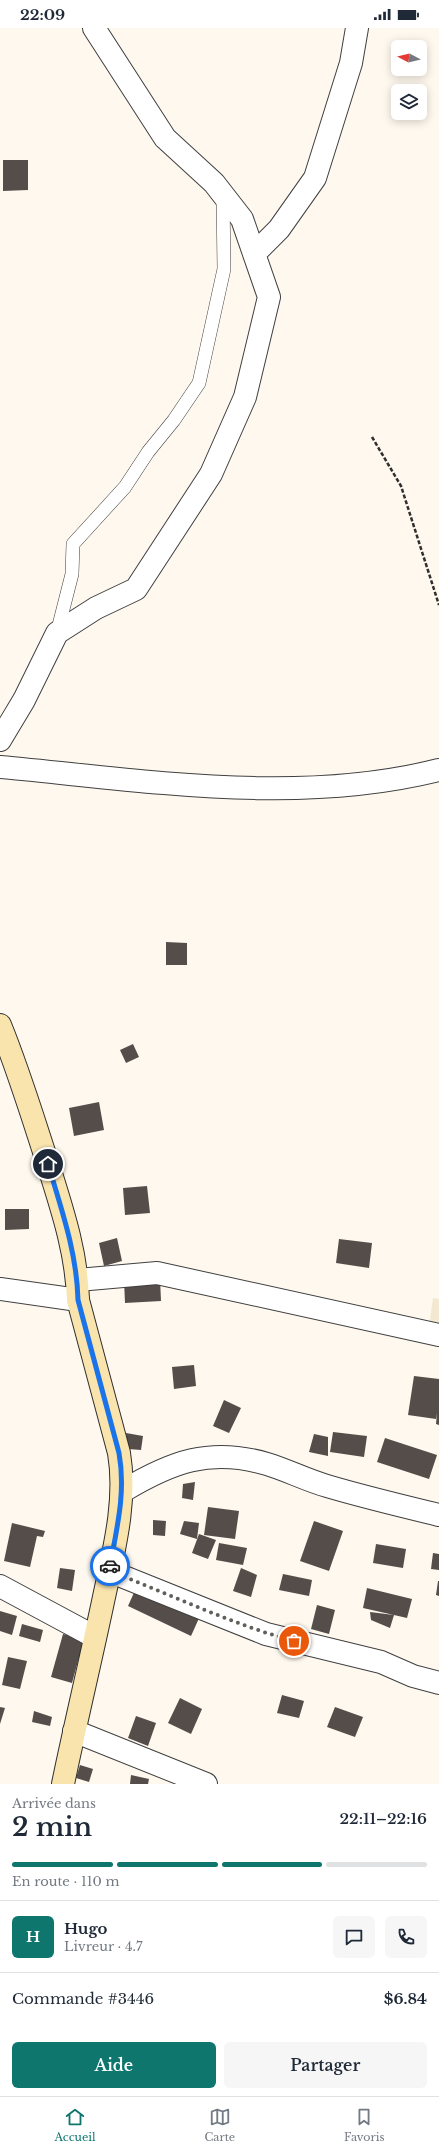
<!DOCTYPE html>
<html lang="fr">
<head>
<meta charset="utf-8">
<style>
  :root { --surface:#fff; --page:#f6f6f7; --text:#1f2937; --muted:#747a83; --line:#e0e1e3; --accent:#0f766e }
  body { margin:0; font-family:"Libre Baskerville",serif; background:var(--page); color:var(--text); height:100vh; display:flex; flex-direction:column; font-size:15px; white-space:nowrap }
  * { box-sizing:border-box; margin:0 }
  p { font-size:13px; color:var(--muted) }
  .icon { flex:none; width:22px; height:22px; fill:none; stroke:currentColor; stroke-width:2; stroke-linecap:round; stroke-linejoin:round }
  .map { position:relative; height:1756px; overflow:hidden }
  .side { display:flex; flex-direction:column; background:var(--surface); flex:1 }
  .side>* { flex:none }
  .needle { width:26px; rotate:277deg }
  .controls { position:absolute; left:391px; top:12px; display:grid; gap:8px }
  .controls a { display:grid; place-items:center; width:36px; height:36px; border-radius:6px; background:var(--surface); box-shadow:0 2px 10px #0003; font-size:20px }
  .pin { position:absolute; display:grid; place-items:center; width:34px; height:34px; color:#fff; margin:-17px; border:2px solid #fff; border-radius:50%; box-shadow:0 1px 4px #0007 }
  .courier { position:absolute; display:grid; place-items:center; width:40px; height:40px; margin:-20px; border:3px solid #1a73e8; border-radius:50%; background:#fff; color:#222; box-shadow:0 1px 5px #0007 }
  .summary em { font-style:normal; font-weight:600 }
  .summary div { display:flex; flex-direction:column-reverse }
  .summary { display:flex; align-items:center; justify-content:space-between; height:68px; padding:0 12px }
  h1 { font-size:26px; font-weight:600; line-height:30px }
  .bar { display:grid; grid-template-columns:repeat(4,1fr); gap:6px 4px; align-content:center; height:48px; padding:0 12px }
  .bar i { height:5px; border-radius:3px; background:var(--line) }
  .bar .on { background:var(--accent) }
  .bar p { grid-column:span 4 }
  .line { display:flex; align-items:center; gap:10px; padding:0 12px; border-top:1px solid var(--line) }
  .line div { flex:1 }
  .round { display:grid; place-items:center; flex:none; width:42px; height:42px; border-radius:6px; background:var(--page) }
  .primary-button { display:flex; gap:8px; margin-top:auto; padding:8px 12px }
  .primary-button a { flex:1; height:46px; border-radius:6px; background:var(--accent); color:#fff; font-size:16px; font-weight:600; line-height:46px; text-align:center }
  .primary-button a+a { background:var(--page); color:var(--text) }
  .status { display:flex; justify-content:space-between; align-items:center; height:28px; padding:0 20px; background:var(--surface); direction:ltr }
  .status svg { height:11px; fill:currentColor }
  .tabs { display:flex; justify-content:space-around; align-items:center; height:56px; border-top:1px solid var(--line); background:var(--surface); font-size:11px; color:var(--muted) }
  .tabs a { display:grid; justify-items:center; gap:2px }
  .tabs .on { color:var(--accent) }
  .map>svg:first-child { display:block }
  .farmland { fill:#f2e9d0 }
  .building { fill:#554d4a }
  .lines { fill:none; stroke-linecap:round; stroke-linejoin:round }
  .lane-casing { stroke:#404040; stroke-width:14 }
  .street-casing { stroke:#404040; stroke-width:24 }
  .secondary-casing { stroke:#2f2f2f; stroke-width:24 }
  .path { stroke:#2f2f2f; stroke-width:2.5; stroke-dasharray:4 2; stroke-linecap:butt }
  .lane { stroke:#fff; stroke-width:13 }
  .street { stroke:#fff; stroke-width:22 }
  .secondary { stroke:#fae4ae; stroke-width:22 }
  .done { stroke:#615f5c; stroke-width:4; stroke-dasharray:0 7.2 }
  .route { stroke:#1a73e8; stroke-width:5 }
</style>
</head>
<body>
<div class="status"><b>22:09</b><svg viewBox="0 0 49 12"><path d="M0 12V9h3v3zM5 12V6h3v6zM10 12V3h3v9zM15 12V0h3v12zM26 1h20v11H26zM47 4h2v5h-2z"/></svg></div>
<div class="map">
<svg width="439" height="1756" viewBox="0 0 439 1756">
  <rect width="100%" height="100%" fill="#fef8ee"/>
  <path class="farmland" d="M 433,1270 L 439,1271 L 439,1301 L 429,1299 Z"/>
  <path class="building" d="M 3,132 L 28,132 L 28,162 L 3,163 Z
    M 166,914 L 187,915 L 187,937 L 166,937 Z
    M 133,1016 L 139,1029 L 126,1035 L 120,1022 Z
    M 99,1074 L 104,1102 L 74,1108 L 69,1080 Z
    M 147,1158 L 150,1185 L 125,1187 L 123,1160 Z
    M 5,1181 L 29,1181 L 29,1201 L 5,1202 Z
    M 117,1210 L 122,1233 L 104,1238 L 99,1215 Z
    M 339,1211 L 372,1215 L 369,1240 L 336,1235 Z
    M 160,1250 L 161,1273 L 125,1275 L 124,1252 Z
    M 194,1337 L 196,1358 L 174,1361 L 172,1339 Z
    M 414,1348 L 439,1351 L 439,1397 L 436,1396 L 437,1385 L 436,1391 L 408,1387 Z
    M 224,1372 L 241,1380 L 229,1405 L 213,1398 Z
    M 333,1404 L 367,1408 L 364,1429 L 330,1424 Z
    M 126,1405 L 143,1408 L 141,1422 L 128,1421 Z
    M 314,1406 L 328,1409 L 328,1428 L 309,1424 Z
    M 385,1410 L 437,1427 L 429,1451 L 377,1434 Z
    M 195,1454 L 193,1472 L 182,1470 L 183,1456 Z
    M 208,1479 L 239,1483 L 235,1511 L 204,1507 Z
    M 153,1492 L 166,1493 L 165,1508 L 153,1507 Z
    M 184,1493 L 199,1495 L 197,1511 L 180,1506 Z
    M 314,1493 L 343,1503 L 329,1543 L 300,1533 Z
    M 12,1495 L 45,1503 L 43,1509 L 37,1508 L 30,1539 L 4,1533 Z
    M 199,1506 L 216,1512 L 208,1531 L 192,1525 Z
    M 219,1515 L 247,1520 L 243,1537 L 216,1532 Z
    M 376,1516 L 406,1521 L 403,1540 L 373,1535 Z
    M 433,1525 L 439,1526 L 439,1542 L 431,1541 Z
    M 60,1540 L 75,1542 L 72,1563 L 57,1560 Z
    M 241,1540 L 257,1547 L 251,1569 L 233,1563 Z
    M 283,1546 L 312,1552 L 309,1568 L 279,1562 Z
    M 438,1553 L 439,1553 L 439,1568 L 436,1567 Z
    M 137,1558 L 200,1588 L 191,1608 L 128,1578 Z
    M 367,1560 L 412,1571 L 407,1590 L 394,1587 L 390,1600 L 371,1592 L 370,1584 L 394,1587 L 363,1580 Z
    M 317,1577 L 335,1582 L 329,1606 L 311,1601 Z
    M 0,1583 L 17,1588 L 12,1607 L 0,1603 Z
    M 22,1596 L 43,1602 L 40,1614 L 19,1608 Z
    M 63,1606 L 84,1611 L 72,1655 L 51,1649 Z
    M 8,1629 L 27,1633 L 20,1661 L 2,1657 Z
    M 282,1667 L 304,1673 L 299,1690 L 277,1685 Z
    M 180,1670 L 202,1681 L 191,1706 L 168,1695 Z
    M 0,1679 L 5,1680 L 0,1696 Z
    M 335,1679 L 363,1689 L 355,1709 L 327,1699 Z
    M 34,1683 L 52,1689 L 50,1698 L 32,1694 Z
    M 136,1688 L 156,1695 L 148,1718 L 128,1710 Z
    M 80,1737 L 93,1741 L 89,1754 L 76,1750 Z
    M 131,1747 L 149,1751 L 148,1756 L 130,1756 Z"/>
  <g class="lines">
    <g class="lane-casing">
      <path id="lane" d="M 57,605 L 72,546 L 73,516 L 125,459 L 148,424 L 174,392 L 199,355 L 224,241 L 223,168"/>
    </g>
    <g class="street-casing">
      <path id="street" d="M 254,226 L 279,201 L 315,150 L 351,35 L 357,0
        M 0,712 L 24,672 L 57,605 L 96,580 L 136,561 L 211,446 L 245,369 L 269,269 L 242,191 L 214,155 L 165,110 L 94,0
        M 0,739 C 144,752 296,778 439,742
        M 78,1252 L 157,1245 L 439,1307
        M 0,1261 L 78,1272
        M 123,1463 C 171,1434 210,1419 267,1436 C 287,1442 306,1452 327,1458 C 364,1469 402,1478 439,1487
        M 109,1543 L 266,1606 L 381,1634 L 413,1648 L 439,1655
        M 0,1558 L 95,1609
        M 74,1703 L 206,1756"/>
    </g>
    <g class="secondary-casing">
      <path id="secondary" d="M 0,997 C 18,1041 32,1087 47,1133 C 61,1178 77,1224 78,1272 L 119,1425 C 127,1472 114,1522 104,1569 C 91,1631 76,1693 63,1756"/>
    </g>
    <path class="path" d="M 372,409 L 401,458 L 439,577"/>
    <use href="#lane" class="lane"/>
    <use href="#street" class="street"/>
    <use href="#secondary" class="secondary"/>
  </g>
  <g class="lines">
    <path class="done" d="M 110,1538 L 109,1543 C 171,1566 230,1596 294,1613"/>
    <path class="route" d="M 48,1136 C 61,1180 77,1225 78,1272 L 119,1425 C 126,1464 117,1499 110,1538"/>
  </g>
</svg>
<div class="controls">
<a><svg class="needle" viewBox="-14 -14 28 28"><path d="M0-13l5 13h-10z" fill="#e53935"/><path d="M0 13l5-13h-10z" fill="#747a83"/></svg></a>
<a><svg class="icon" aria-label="layers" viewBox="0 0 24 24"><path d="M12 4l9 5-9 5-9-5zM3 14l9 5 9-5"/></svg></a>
</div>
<div class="pin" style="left:294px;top:1613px;background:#ea580c"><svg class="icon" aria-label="bag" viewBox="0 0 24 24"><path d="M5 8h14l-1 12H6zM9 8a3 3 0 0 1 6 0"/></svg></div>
<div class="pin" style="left:48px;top:1136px;background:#1f2937"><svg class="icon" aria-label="home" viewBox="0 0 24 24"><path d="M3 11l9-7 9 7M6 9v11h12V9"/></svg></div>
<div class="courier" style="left:110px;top:1538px"><svg class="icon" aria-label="car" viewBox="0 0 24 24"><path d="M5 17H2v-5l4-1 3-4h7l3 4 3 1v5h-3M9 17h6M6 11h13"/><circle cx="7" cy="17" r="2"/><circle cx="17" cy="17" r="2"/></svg></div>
</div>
<section class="side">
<div class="summary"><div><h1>2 min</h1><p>Arrivée dans</p></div><em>22:11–22:16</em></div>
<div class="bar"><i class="on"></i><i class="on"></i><i class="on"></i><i></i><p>En route · 110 m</p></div>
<div class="line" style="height:72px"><b class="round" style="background:var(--accent);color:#fff">H</b><div><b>Hugo</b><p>Livreur · 4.7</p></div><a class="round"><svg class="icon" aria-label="chat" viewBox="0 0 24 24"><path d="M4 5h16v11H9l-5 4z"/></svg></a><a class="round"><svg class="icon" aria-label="phone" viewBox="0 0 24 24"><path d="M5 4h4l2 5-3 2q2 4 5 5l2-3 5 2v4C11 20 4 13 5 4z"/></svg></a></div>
<div class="line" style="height:52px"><div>Commande #3446</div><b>$6.84</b></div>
<div class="primary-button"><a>Aide</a><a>Partager</a></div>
</section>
<nav class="tabs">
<a class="on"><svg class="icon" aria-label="home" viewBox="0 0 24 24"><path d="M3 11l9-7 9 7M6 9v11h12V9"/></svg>Accueil</a>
<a><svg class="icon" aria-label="map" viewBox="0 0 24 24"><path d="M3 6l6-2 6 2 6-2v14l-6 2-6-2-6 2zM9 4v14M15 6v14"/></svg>Carte</a>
<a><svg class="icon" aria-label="saved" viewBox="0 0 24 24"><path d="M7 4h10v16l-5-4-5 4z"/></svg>Favoris</a>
</nav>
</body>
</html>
